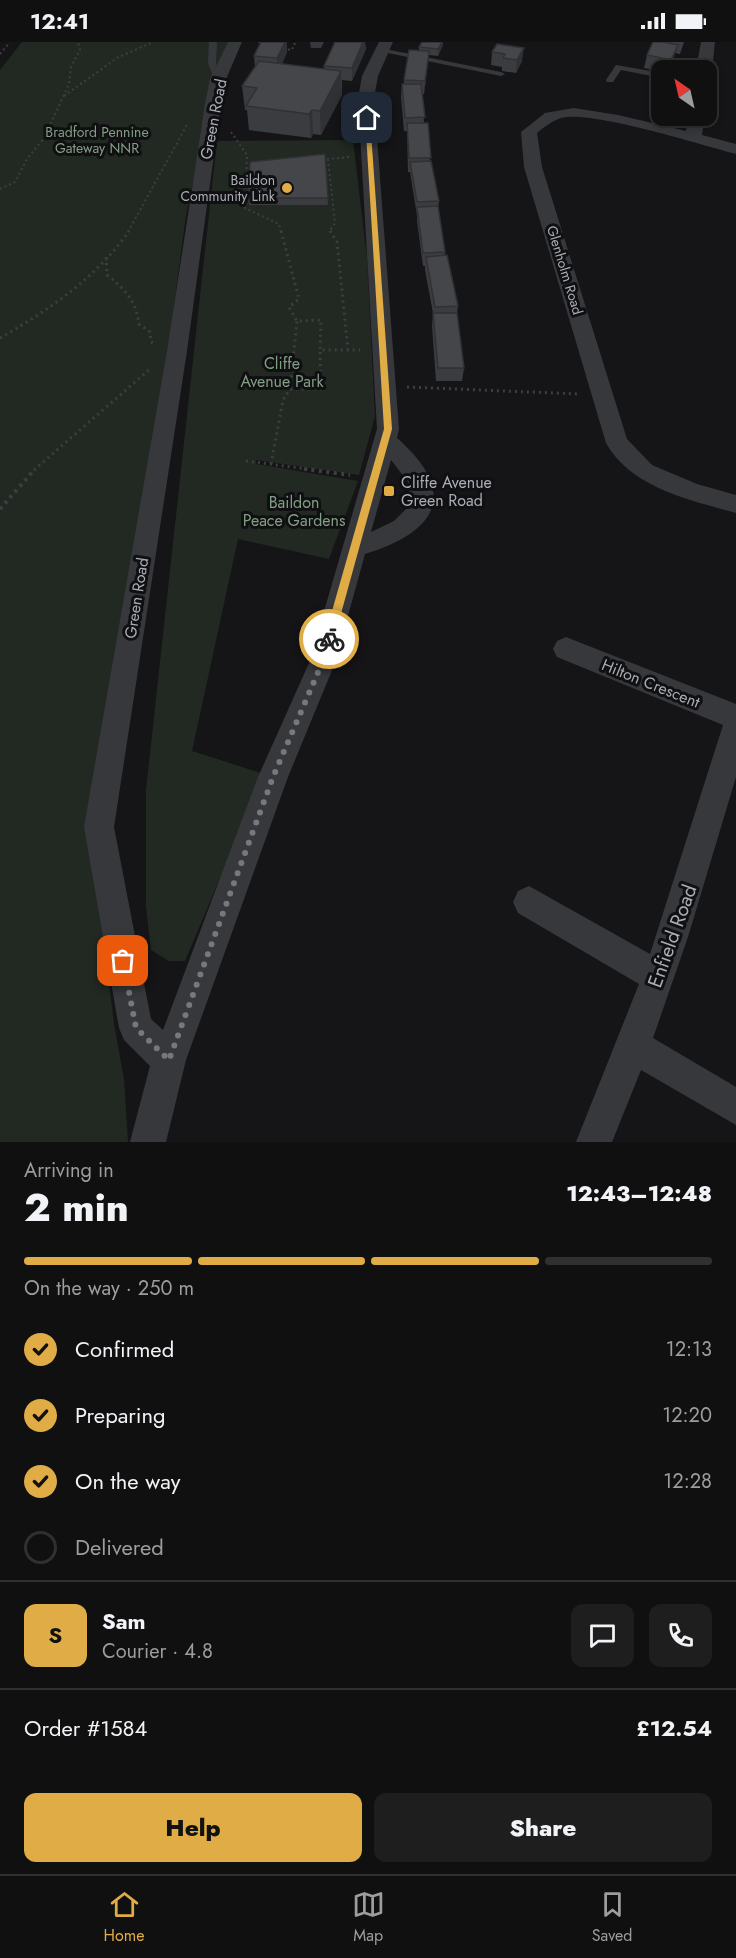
<!DOCTYPE html>
<html lang="en">
<head>
<meta charset="utf-8">
<style>
  :root { --surface:#101011; --page:#1e1e1f; --text:#f1f3f6; --muted:#9c9d9f; --line:#303031; --accent:#dfac45 }
  body { margin:0; font-family:Jost,sans-serif; background:var(--page); color:var(--text); height:100vh; display:flex; flex-direction:column; font-size:22px; white-space:nowrap }
  * { box-sizing:border-box; margin:0 }
  p { font-size:20px; color:var(--muted) }
  .icon { flex:none; width:33px; height:33px; fill:none; stroke:currentColor; stroke-width:2; stroke-linecap:round; stroke-linejoin:round }
  .map { position:relative; height:1100px; overflow:hidden }
  .details { display:flex; flex-direction:column; background:var(--surface); flex:1 }
  .details>* { flex:none }
  .needle { width:39px; rotate:326deg }
  .buttons { position:absolute; left:651px; top:18px; display:grid; gap:12px }
  .buttons a { display:grid; place-items:center; width:66px; height:66px; border-radius:12px; background:var(--surface); box-shadow:0 3px 9px #0003,0 0 0 2px var(--line); font-size:30px }
  .pin { position:absolute; display:grid; place-items:center; width:51px; height:51px; color:#fff; margin:-26px; border-radius:12px; box-shadow:0 3px 9px #0006 }
  .courier { position:absolute; display:grid; place-items:center; width:60px; height:60px; margin:-30px; border:4px solid #dfac45; border-radius:50%; background:#fff; color:#222; box-shadow:0 2px 8px #0007 }
  .head em { font-style:normal; font-weight:800 }
  .head div { display:flex; flex-direction:column-reverse }
  .head { display:flex; align-items:center; justify-content:space-between; height:102px; padding:0 24px }
  h1 { font-size:39px; font-weight:800; line-height:45px }
  .bar { display:grid; grid-template-columns:repeat(4,1fr); gap:9px 6px; align-content:center; height:72px; padding:0 24px }
  .bar i { height:8px; border-radius:4px; background:var(--line) }
  .bar .active { background:var(--accent) }
  .bar p { grid-column:span 4 }
  .line { display:flex; align-items:center; gap:15px; padding:0 24px; border-top:2px solid var(--line) }
  .line div { flex:1 }
  .round { display:grid; place-items:center; flex:none; width:63px; height:63px; border-radius:12px; background:var(--page) }
  ol { padding:0 24px; list-style:none }
  li { display:flex; align-items:center; gap:18px; height:66px }
  li p { margin-inline-start:auto }
  li .icon { padding:6px; border-radius:50%; background:var(--accent); color:#111; stroke-width:4 }
  li:last-child { color:var(--muted) }
  li i { width:33px; height:33px; border:3px solid var(--line); border-radius:50% }
  .button { display:flex; gap:12px; margin-top:auto; padding:12px 24px }
  .button a { flex:1; height:69px; border-radius:12px; background:var(--accent); color:#111; font-size:24px; font-weight:800; line-height:69px; text-align:center }
  .button a+a { background:var(--page); color:var(--text) }
  .status { display:flex; justify-content:space-between; align-items:center; height:42px; padding:0 30px; background:var(--surface); direction:ltr }
  .status svg { height:16px; fill:currentColor }
  .dock { display:flex; justify-content:space-around; align-items:center; height:84px; border-top:2px solid var(--line); background:var(--surface); font-size:16px; color:var(--muted) }
  .dock a { display:grid; justify-items:center; gap:3px }
  .dock .active { color:var(--accent) }
  .map>svg:first-child { display:block }
  .green { fill:#222923 }
  .lines { fill:none; stroke-linecap:round; stroke-linejoin:round }
  .path-far2 { stroke:#3d3e42; stroke-width:2; stroke-dasharray:2 3; stroke-linecap:butt }
  .path-far1 { stroke:#3d3e42; stroke-width:3; stroke-dasharray:2 4; stroke-linecap:butt }
  .path { stroke:#3d3e42; stroke-width:4; stroke-dasharray:3 4.5; stroke-linecap:butt }
  .service { fill:#37383c; fill-rule:evenodd }
  .minor { fill:#37383c; fill-rule:evenodd }
  .wall { fill:#3b3c40 }
  .shaded-wall { fill:#303134 }
  .building { fill:#45464a; stroke:#303134; stroke-width:1.5 }
  .route { fill:#dfac45 }
  .done { stroke:#75787e; stroke-width:6; stroke-dasharray:0 10.8 }
  .poi-dot { fill:#dfac45; stroke:#101012; stroke-width:2 }
  .labels { text-anchor:middle; stroke-width:6; stroke-linejoin:round; paint-order:stroke }
  .far-park-label { font-size:14px; fill:#829f84; stroke:#101012 }
  .far-poi-label { font-size:14px; fill:#a9adb6; stroke:#101012; text-anchor:end }
  .far-street-label { font-size:14px; fill:#a9adb6; stroke:#101012 }
  .street-label { font-size:16px; fill:#a9adb6; stroke:#101012 }
  .park-label { font-size:16px; fill:#829f84; stroke:#101012 }
  .poi-label { font-size:16px; fill:#a9adb6; stroke:#101012; text-anchor:start }
  .near-street-label { font-size:20px; fill:#a9adb6; stroke:#101012 }
</style>
</head>
<body>
<div class="status"><b>12:41</b><svg viewBox="0 0 49 12"><path d="M0 12V9h3v3zM5 12V6h3v6zM10 12V3h3v9zM15 12V0h3v12zM26 1h20v11H26zM47 4h2v5h-2z"/></svg></div>
<div class="map">
<svg width="736" height="1100" viewBox="0 0 736 1100">
  <rect width="100%" height="100%" fill="#151517"/>
  <path class="green" d="M 22,0 L 228,0 L 217,27 L 186,173 L 151,438 L 91,788 L 114,982 L 124,1037 L 128,1100 L 0,1100 L 0,28 Z
    M 353,98 L 367,216 L 375,374 L 359,433 L 256,418 L 256,422 L 358,439 L 329,517 L 238,497 L 192,709 L 264,732 L 185,919 L 169,919 L 151,908 L 146,864 L 146,748 L 217,99 Z"/>
  <g class="lines">
    <path class="path-far2" d="M 283,7 L 292,8 L 294,2 L 297,2
      M 0,12 L 10,0
      M 64,54 L 117,16 L 153,0
      M 231,90 L 247,113 L 245,166 L 279,182 L 281,190
      M 327,117 L 350,115
      M 328,117 L 335,181 L 329,190
      M 0,147 L 15,140 L 27,117 L 44,96 L 69,42 L 71,25 L 80,8 L 78,0
      M 128,190 L 188,81"/>
    <path class="path-far1" d="M 281,189 L 299,257 L 289,265 L 297,279 L 321,278 L 320,308 L 360,308
      M 330,189 L 337,200 L 348,308
      M 106,215 L 107,233 C 125,247 136,259 139,282 L 150,290 L 151,300 L 155,302
      M 0,296 C 49,268 96,236 129,189
      M 407,345 L 579,352
      M 290,347 L 321,347 L 320,308
      M 246,419 L 315,428
      M 271,422 L 283,358 L 290,347 L 297,279
      M 34,428 L 150,327"/>
    <path class="path" d="M 304,427 L 350,433
      M 0,467 L 35,427"/>
    <path class="service" d="M 209,0 L 217,0 L 216,21 L 221,39 L 215,39 L 208,21 Z
      M 380,6 L 501,30 L 505,32 L 501,34 L 383,10 L 380,10 Z
      M 616,23 L 662,31 L 662,36 L 621,28 L 613,40 L 607,40 L 606,38 Z"/>
    <path class="minor" d="M 228,0 L 242,0 L 226,37 L 221,62 L 187,309 L 114,785 L 151,977 L 163,988 L 258,735 L 309,621 L 377,387 L 358,56 L 362,34 L 379,0 L 393,0 L 378,34 L 374,56 L 399,387 L 397,396 C 460,451 437,490 365,512 L 335,621 L 288,735 L 186,1018 L 166,1100 L 130,1100 L 150,1024 L 124,998 L 119,986 L 84,785 L 167,309 L 205,62 L 210,37 ZM 391,418 L 408,440 L 410,463 L 394,479 L 371,490 Z
      M 310,0 L 324,0 L 321,6 L 311,6 Z
      M 701,0 L 715,0 L 712,28 L 706,32 L 706,28 L 696,28 Z
      M 574,66 L 618,73 L 686,89 L 689,74 L 705,74 L 702,93 L 736,102 L 736,112 C 701,103 591,68 561,76 C 552,79 544,85 537,91 L 542,125 L 627,397 L 652,423 L 697,442 L 736,453 L 736,471 C 690,458 631,446 606,401 L 524,125 L 521,90 L 545,71 Z
      M 566,595 L 736,662 L 736,735 L 688,895 L 653,996 L 736,1045 L 736,1083 L 641,1028 L 612,1100 L 576,1100 L 639,942 L 518,871 L 513,860 L 518,849 L 529,844 L 650,912 L 723,683 L 557,615 L 553,607 L 557,599 Z"/>
  </g>
  <path class="wall" d="M 258,0 L 287,0 L 287,10 L 282,22 L 324,27 L 324,24 L 335,0 L 365,0 L 366,7 L 352,39 L 342,38 L 342,53 L 321,93 L 313,92 L 311,96 L 249,88 L 247,68 L 245,68 L 242,44 L 255,25 L 254,14 L 261,1 L 258,1 Z
    M 422,0 L 443,0 L 443,3 L 438,14 L 429,13 L 424,52 L 422,52 L 424,81 L 430,119 L 439,159 L 438,167 L 445,210 L 445,214 L 458,264 L 457,271 L 464,326 L 462,339 L 436,339 L 432,284 L 433,271 L 425,228 L 425,224 L 423,224 L 417,179 L 417,174 L 410,130 L 408,130 L 407,89 L 404,89 L 401,55 L 402,42 L 404,42 L 404,38 L 419,8 L 419,5 Z
    M 653,0 L 684,0 L 680,12 L 675,11 L 668,28 L 662,28 L 662,30 L 644,26 L 647,13 Z
    M 497,2 L 522,19 L 516,31 L 502,29 L 502,25 L 491,23 L 492,10 Z
    M 325,112 L 328,163 L 249,163 L 248,156 Z"/>
  <path class="shaded-wall" d="M 285,0 L 287,0 L 287,10 L 278,29 L 277,16 Z
    M 363,0 L 365,0 L 366,7 L 352,39 L 352,26 Z
    M 442,0 L 443,0 L 443,3 L 438,14 L 438,7 Z
    M 678,3 L 674,15 L 668,28 L 671,18 Z
    M 524,6 L 522,19 L 516,31 L 517,18 Z
    M 429,9 L 428,22 L 424,52 L 425,39 Z
    M 341,29 L 342,53 L 321,93 L 320,69 Z
    M 312,68 L 313,92 L 311,96 L 309,72 Z"/>
  <path class="building" d="M 261,0 L 285,0 L 277,16 L 254,14 Z
    M 335,0 L 363,0 L 352,26 L 324,24 Z
    M 422,0 L 442,0 L 438,7 L 419,5 Z
    M 653,0 L 664,0 L 678,3 L 671,18 L 647,13 Z
    M 497,2 L 524,6 L 517,18 L 503,16 L 505,12 L 492,10 Z
    M 409,8 L 429,9 L 425,39 L 404,38 Z
    M 259,19 L 341,29 L 320,69 L 312,68 L 309,72 L 246,64 L 257,46 L 242,44 Z
    M 402,42 L 421,42 L 425,75 L 405,76 Z
    M 407,81 L 428,81 L 431,116 L 409,116 Z
    M 325,112 L 328,156 L 248,156 L 250,120 Z
    M 431,119 L 439,159 L 417,160 L 410,120 Z
    M 438,164 L 445,210 L 423,211 L 417,165 Z
    M 447,213 L 458,264 L 435,265 L 426,215 Z
    M 433,271 L 457,271 L 464,326 L 438,326 Z"/>
  <path class="route" d="M 365,74 L 370,76 L 392,387 L 334,597 L 329,601 L 324,597 L 384,387 Z"/>
  <g class="lines">
    <path class="done" d="M 123,919 L 136,986 L 169,1018 L 273,735 L 322,621 L 329,597"/>
  </g>
  <g class="poi-dot">
    <circle cx="287" cy="146" r="6"/>
    <rect x="383" y="443" width="12" height="12" rx="3"/>
  </g>
  <g class="labels">
    <g class="far-park-label">
      <text x="97" y="95">Bradford Pennine<tspan x="97" dy="16">Gateway NNR</tspan></text>
    </g>
    <g class="far-poi-label">
      <text x="275" y="143">Baildon<tspan x="275" dy="16">Community Link</tspan></text>
    </g>
    <g class="far-street-label">
      <text transform="translate(565 228) rotate(73)" y="5">Glenholm Road</text>
    </g>
    <g class="street-label">
      <text transform="translate(213 77) rotate(-79)" y="6">Green Road</text>
      <text transform="translate(136 556) rotate(-81)" y="6">Green Road</text>
      <text transform="translate(651 641) rotate(22)" y="6">Hilton Crescent</text>
    </g>
    <g class="park-label">
      <text x="282" y="327">Cliffe<tspan x="282" dy="18">Avenue Park</tspan></text>
      <text x="294" y="466">Baildon<tspan x="294" dy="18">Peace Gardens</tspan></text>
    </g>
    <g class="poi-label">
      <text x="401" y="446">Cliffe Avenue<tspan x="401" dy="18">Green Road</tspan></text>
    </g>
    <g class="near-street-label">
      <text transform="translate(672 894) rotate(-70)" y="7">Enfield Road</text>
    </g>
  </g>
</svg>
<div class="buttons">
<a><svg class="needle" viewBox="-14 -14 28 28"><path d="M0-13l5 13h-10z" fill="#e53935"/><path d="M0 13l5-13h-10z" fill="#9c9d9f"/></svg></a>
</div>
<div class="pin" style="left:123px;top:919px;background:#ea580c"><svg class="icon" aria-label="bag" viewBox="0 0 24 24"><path d="M5 8h14l-1 12H6zM9 8a3 3 0 0 1 6 0"/></svg></div>
<div class="pin" style="left:367px;top:76px;background:#1f2937"><svg class="icon" aria-label="home" viewBox="0 0 24 24"><path d="M3 11l9-7 9 7M6 9v11h12V9"/></svg></div>
<div class="courier" style="left:329px;top:597px"><svg class="icon" aria-label="bike" viewBox="0 0 24 24"><circle cx="6" cy="16" r="4"/><circle cx="18" cy="16" r="4"/><path d="M6 16l4-8h5l3 8M10 8l3 8H6M13 5h3"/></svg></div>
</div>
<section class="details">
<div class="head"><div><h1>2 min</h1><p>Arriving in</p></div><em>12:43–12:48</em></div>
<div class="bar"><i class="active"></i><i class="active"></i><i class="active"></i><i></i><p>On the way · 250 m</p></div>
<ol>
<li><svg class="icon" aria-label="check" viewBox="0 0 24 24"><path d="M5 12l5 5 9-10"/></svg>Confirmed<p>12:13</p></li>
<li><svg class="icon" aria-label="check" viewBox="0 0 24 24"><path d="M5 12l5 5 9-10"/></svg>Preparing<p>12:20</p></li>
<li><svg class="icon" aria-label="check" viewBox="0 0 24 24"><path d="M5 12l5 5 9-10"/></svg>On the way<p>12:28</p></li>
<li><i></i>Delivered</li>
</ol>
<div class="line" style="height:108px"><b class="round" style="background:var(--accent);color:#111">S</b><div><b>Sam</b><p>Courier · 4.8</p></div><a class="round"><svg class="icon" aria-label="chat" viewBox="0 0 24 24"><path d="M4 5h16v11H9l-5 4z"/></svg></a><a class="round"><svg class="icon" aria-label="phone" viewBox="0 0 24 24"><path d="M5 4h4l2 5-3 2q2 4 5 5l2-3 5 2v4C11 20 4 13 5 4z"/></svg></a></div>
<div class="line" style="height:78px"><div>Order #1584</div><b>£12.54</b></div>
<div class="button"><a>Help</a><a>Share</a></div>
</section>
<nav class="dock">
<a class="active"><svg class="icon" aria-label="home" viewBox="0 0 24 24"><path d="M3 11l9-7 9 7M6 9v11h12V9"/></svg>Home</a>
<a><svg class="icon" aria-label="map" viewBox="0 0 24 24"><path d="M3 6l6-2 6 2 6-2v14l-6 2-6-2-6 2zM9 4v14M15 6v14"/></svg>Map</a>
<a><svg class="icon" aria-label="saved" viewBox="0 0 24 24"><path d="M7 4h10v16l-5-4-5 4z"/></svg>Saved</a>
</nav>
</body>
</html>
